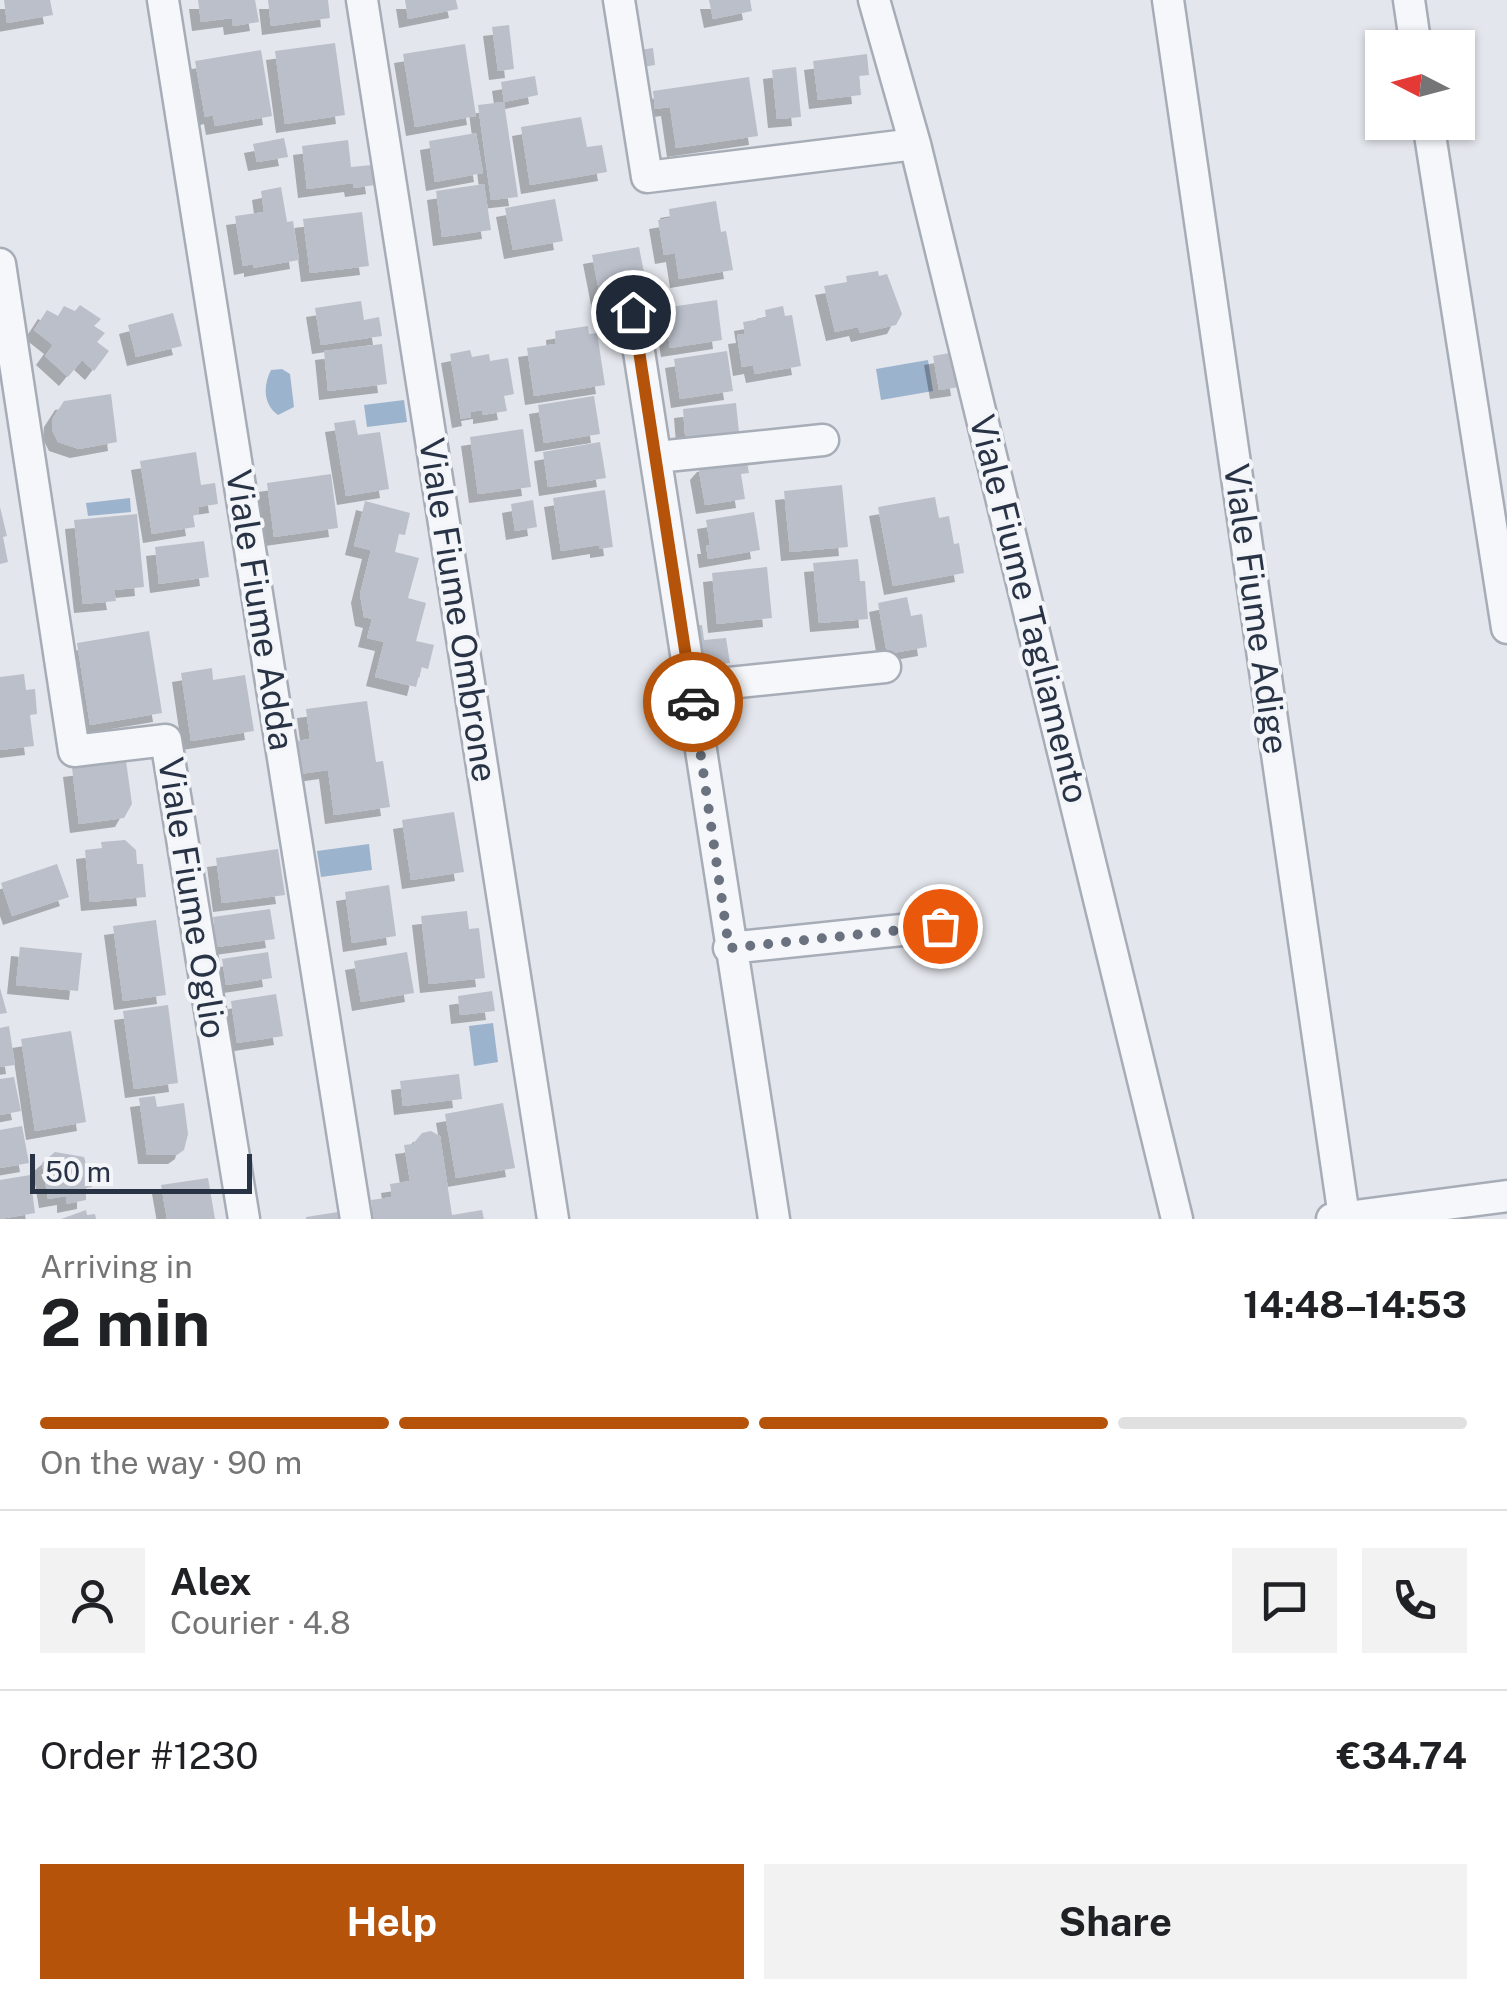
<!DOCTYPE html>
<html lang="en">
<head>
<meta charset="utf-8">
<style>
  :root { --surface:#fff; --page:#f2f2f2; --text:#202124; --muted:#757577; --line:#e0e0e0; --accent:#b45309 }
  body { margin:0; font-family:"Public Sans",sans-serif; background:var(--page); color:var(--text); height:100vh; display:flex; flex-direction:column; font-size:38px; white-space:nowrap }
  * { box-sizing:border-box; margin:0 }
  p { font-size:32px; color:var(--muted) }
  .icon { flex:none; width:55px; height:55px; fill:none; stroke:currentColor; stroke-width:2; stroke-linecap:round; stroke-linejoin:round }
  .map { position:relative; height:1219px; overflow:hidden }
  .drawer { display:flex; flex-direction:column; background:var(--surface); flex:1 }
  .drawer>* { flex:none }
  .needle { width:65px; rotate:276deg }
  .buttons { position:absolute; left:1365px; top:30px; display:grid; gap:20px }
  .buttons a { display:grid; place-items:center; width:110px; height:110px; border-radius:0px; background:var(--surface); box-shadow:0 2px 8px #0004; font-size:50px }
  .scale { position:absolute; left:30px; bottom:25px; width:222px; box-sizing:border-box; padding-left:10px; border:5px solid #293346; border-top:0; font-size:28px; line-height:35px; white-space:nowrap; color:#293346; -webkit-text-stroke:8px #f3f5f9; paint-order:stroke }
  .pin { position:absolute; display:grid; place-items:center; width:85px; height:85px; color:#fff; margin:-42px; border:5px solid #fff; border-radius:50%; box-shadow:0 2px 10px #0007 }
  .courier { position:absolute; display:grid; place-items:center; width:100px; height:100px; margin:-50px; border:8px solid #b45309; border-radius:50%; background:#fff; color:#222; box-shadow:0 2px 12px #0007 }
  .overview em { font-style:normal; font-weight:700 }
  .overview div { display:flex; flex-direction:column-reverse }
  .overview { display:flex; align-items:center; justify-content:space-between; height:170px; padding:0 40px }
  h1 { font-size:65px; font-weight:700; line-height:75px }
  .bar { display:grid; grid-template-columns:repeat(4,1fr); gap:15px 10px; align-content:center; height:120px; padding:0 40px }
  .bar i { height:12px; border-radius:8px; background:var(--line) }
  .bar .selected { background:var(--accent) }
  .bar p { grid-column:span 4 }
  .line { display:flex; align-items:center; gap:25px; padding:0 40px; border-top:2px solid var(--line) }
  .line div { flex:1 }
  .round { display:grid; place-items:center; flex:none; width:105px; height:105px; border-radius:0px; background:var(--page) }
  .button { display:flex; gap:20px; margin-top:auto; padding:20px 40px }
  .button a { flex:1; height:115px; border-radius:0px; background:var(--accent); color:#fff; font-size:40px; font-weight:700; line-height:115px; text-align:center }
  .button a+a { background:var(--page); color:var(--text) }
  .map>svg:first-child { display:block }
  .water { fill:#9cb3ce }
  .building { fill:#babfca; filter:url(#shadow) }
  .lines { fill:none; stroke-linecap:round; stroke-linejoin:round }
  .minor-casing { stroke:#a7adb7; stroke-width:35 }
  .minor { stroke:#f6f7fa; stroke-width:30 }
  .done { stroke:#6a7280; stroke-width:10; stroke-dasharray:0 18 }
  .route { stroke:#b45309; stroke-width:12 }
  .labels { text-anchor:middle; stroke-width:8; stroke-linejoin:round; paint-order:stroke }
  .street-label { font-size:35px; fill:#293346; stroke:#f3f5f9 }
</style>
</head>
<body>
<div class="map">
<svg width="1507" height="1219" viewBox="0 0 1507 1219">
  <defs>
    <filter id="shadow"><feDropShadow dx="-9" dy="9" stdDeviation="0" flood-color="#0004"/></filter>
  </defs>
  <rect width="100%" height="100%" fill="#e3e6ec"/>
  <path class="water" d="M 928,360 L 933,391 L 881,400 L 876,369 Z
    M 282,369 L 290,374 L 294,407 L 278,415 C 263,404 263,386 271,370 Z
    M 404,400 L 407,422 L 367,427 L 364,405 Z
    M 130,498 L 131,512 L 88,516 L 86,503 Z
    M 369,844 L 372,870 L 321,877 L 317,851 Z
    M 493,1023 L 498,1062 L 474,1066 L 469,1026 Z"/>
  <path class="building" d="M 4,0 L 50,0 L 53,15 L 7,23 Z
    M 198,0 L 255,0 L 259,22 L 233,26 L 232,18 L 201,22 Z
    M 268,0 L 328,0 L 330,18 L 271,26 Z
    M 405,0 L 456,0 L 458,9 L 408,19 Z
    M 709,0 L 750,0 L 752,11 L 713,19 Z
    M 509,25 L 514,69 L 498,71 L 492,27 Z
    M 335,43 L 345,115 L 285,124 L 275,51 Z
    M 465,44 L 476,116 L 415,127 L 403,54 Z
    M 653,48 L 655,65 L 637,68 L 634,51 Z
    M 261,50 L 272,116 L 215,126 L 213,115 L 205,117 L 195,61 Z
    M 867,54 L 869,75 L 859,76 L 861,95 L 818,100 L 813,61 Z
    M 796,67 L 801,117 L 777,119 L 772,70 Z
    M 535,76 L 538,95 L 504,102 L 518,197 L 491,200 L 478,105 L 504,102 L 501,82 Z
    M 749,77 L 758,136 L 676,148 L 670,107 L 655,109 L 653,91 Z
    M 581,117 L 587,147 L 602,145 L 607,172 L 530,185 L 521,127 Z
    M 476,133 L 483,173 L 435,182 L 429,141 Z
    M 284,138 L 288,157 L 257,162 L 253,144 Z
    M 348,140 L 351,167 L 372,165 L 375,185 L 354,188 L 353,183 L 307,189 L 302,146 Z
    M 484,184 L 491,230 L 442,237 L 436,191 Z
    M 281,187 L 287,222 L 293,221 L 299,260 L 253,268 L 253,264 L 243,266 L 235,216 L 264,212 L 261,191 Z
    M 555,199 L 563,241 L 513,250 L 505,208 Z
    M 716,201 L 721,232 L 726,231 L 733,270 L 679,279 L 675,253 L 664,255 L 658,220 L 670,218 L 669,209 Z
    M 362,212 L 369,266 L 310,273 L 303,219 Z
    M 639,247 L 648,293 L 601,301 L 592,255 Z
    M 878,271 L 879,276 L 887,274 L 902,314 L 896,325 L 860,333 L 858,327 L 835,332 L 824,286 L 847,282 L 846,276 Z
    M 717,300 L 722,340 L 670,348 L 664,308 Z
    M 361,301 L 364,320 L 379,317 L 382,336 L 321,345 L 315,308 Z
    M 80,305 L 101,319 L 94,326 L 105,333 L 97,342 L 109,351 L 94,371 L 82,360 L 68,377 L 45,356 L 53,345 L 34,330 L 47,310 L 58,316 L 64,306 L 75,311 Z
    M 783,306 L 785,316 L 792,315 L 801,366 L 755,374 L 753,365 L 742,367 L 737,335 L 745,334 L 743,322 L 766,318 L 765,310 Z
    M 173,313 L 182,346 L 136,357 L 128,325 Z
    M 588,326 L 589,334 L 597,333 L 605,385 L 534,396 L 527,348 L 556,344 L 555,331 Z
    M 382,344 L 387,384 L 328,391 L 324,351 Z
    M 470,350 L 472,357 L 489,354 L 490,361 L 508,358 L 514,394 L 504,396 L 507,411 L 482,415 L 482,410 L 470,412 L 471,417 L 461,419 L 450,354 Z
    M 727,351 L 733,391 L 680,399 L 674,359 Z
    M 955,352 L 960,387 L 939,390 L 933,356 Z
    M 111,394 L 117,442 L 79,449 L 58,442 L 52,430 L 53,418 L 64,401 Z
    M 594,396 L 600,434 L 544,443 L 538,405 Z
    M 736,403 L 740,442 L 686,447 L 683,409 Z
    M 355,420 L 358,435 L 380,432 L 389,489 L 346,496 L 334,423 Z
    M 523,429 L 531,487 L 478,494 L 470,437 Z
    M 600,442 L 606,478 L 548,487 L 543,452 Z
    M 196,452 L 201,485 L 215,483 L 218,504 L 198,507 L 199,514 L 193,515 L 195,527 L 152,534 L 140,461 Z
    M 746,457 L 749,473 L 741,474 L 745,499 L 705,505 L 699,471 L 706,463 Z
    M 331,474 L 338,528 L 274,537 L 267,483 Z
    M 842,485 L 848,547 L 790,552 L 784,491 Z
    M 605,490 L 613,547 L 599,549 L 599,545 L 561,551 L 553,498 Z
    M 935,497 L 939,518 L 949,516 L 954,544 L 959,543 L 964,573 L 893,586 L 878,507 Z
    M 533,500 L 537,527 L 515,531 L 511,504 Z
    M 365,501 L 410,513 L 405,535 L 399,534 L 395,552 L 419,558 L 408,598 L 426,603 L 416,641 L 434,645 L 428,669 L 421,667 L 416,687 L 375,677 L 384,642 L 367,638 L 372,619 L 364,617 L 360,594 L 371,550 L 354,546 Z
    M 0,507 L 7,536 L 3,537 L 8,562 L 0,564 Z
    M 754,512 L 760,550 L 708,559 L 706,545 L 710,545 L 706,520 Z
    M 137,514 L 144,587 L 114,590 L 116,601 L 83,604 L 74,520 Z
    M 204,541 L 209,577 L 159,584 L 155,547 Z
    M 858,559 L 860,581 L 865,581 L 868,619 L 819,623 L 813,563 Z
    M 767,567 L 772,618 L 717,624 L 712,573 Z
    M 907,597 L 911,616 L 922,614 L 927,647 L 887,654 L 878,603 Z
    M 702,625 L 704,640 L 726,638 L 730,663 L 703,666 L 700,643 L 695,643 L 693,626 Z
    M 149,631 L 162,713 L 90,725 L 77,643 Z
    M 212,668 L 213,680 L 245,675 L 254,731 L 191,741 L 181,673 Z
    M 24,674 L 26,690 L 35,689 L 37,714 L 30,715 L 34,746 L 0,750 L 0,677 Z
    M 367,701 L 376,762 L 383,761 L 390,807 L 334,815 L 328,770 L 293,775 L 289,742 L 310,739 L 306,709 Z
    M 126,761 L 132,804 L 124,818 L 79,824 L 72,768 Z
    M 454,812 L 464,872 L 411,880 L 402,820 Z
    M 125,840 L 136,850 L 137,864 L 143,864 L 146,897 L 90,902 L 85,850 L 102,848 L 101,842 Z
    M 278,849 L 285,895 L 222,903 L 216,858 Z
    M 57,864 L 69,897 L 12,916 L 1,883 Z
    M 389,885 L 396,936 L 352,943 L 345,892 Z
    M 270,909 L 275,939 L 217,947 L 213,917 Z
    M 467,911 L 469,929 L 479,928 L 485,978 L 429,984 L 421,916 Z
    M 156,920 L 166,995 L 123,1001 L 113,926 Z
    M 20,947 L 82,953 L 78,991 L 16,985 Z
    M 268,952 L 272,978 L 226,985 L 222,959 Z
    M 407,952 L 414,993 L 361,1002 L 354,961 Z
    M 0,988 L 7,1013 L 0,1014 Z
    M 492,991 L 495,1011 L 460,1015 L 458,996 Z
    M 276,994 L 283,1036 L 237,1043 L 231,1001 Z
    M 168,1005 L 178,1083 L 134,1089 L 123,1011 Z
    M 9,1026 L 15,1065 L 0,1067 L 0,1028 Z
    M 71,1031 L 86,1122 L 35,1131 L 21,1039 Z
    M 459,1074 L 462,1099 L 403,1106 L 400,1081 Z
    M 14,1077 L 21,1111 L 0,1115 L 0,1079 Z
    M 155,1096 L 157,1107 L 184,1103 L 188,1134 L 184,1150 L 177,1155 L 147,1155 L 139,1098 Z
    M 503,1103 L 515,1168 L 456,1178 L 445,1114 Z
    M 22,1126 L 29,1163 L 0,1168 L 0,1130 Z
    M 431,1131 L 440,1136 L 452,1215 L 482,1210 L 484,1219 L 374,1219 L 371,1200 L 392,1197 L 390,1184 L 410,1181 L 404,1145 L 413,1144 L 422,1133 Z
    M 55,1152 L 84,1157 L 92,1187 L 86,1188 L 86,1200 L 66,1204 L 66,1196 L 48,1199 L 42,1163 Z
    M 30,1175 L 35,1213 L 0,1219 L 0,1180 Z
    M 208,1178 L 215,1219 L 167,1219 L 161,1185 Z
    M 86,1210 L 87,1215 L 95,1214 L 96,1219 L 61,1219 Z
    M 338,1212 L 339,1219 L 306,1219 L 306,1217 Z"/>
  <g class="lines">
    <g class="minor-casing">
      <path id="minor" d="M 163,0 L 356,1219
        M 362,0 L 553,1219
        M 619,0 L 647,177 L 915,144
        M 874,0 L 915,144 L 1177,1219
        M 1168,0 L 1344,1217
        M 1409,0 L 1416,48
        M 1428,122 L 1507,628
        M 0,264 L 74,751 L 166,740 L 244,1219
        M 633,313 L 774,1219
        M 657,457 L 823,440
        M 690,687 L 885,667
        M 729,948 L 940,926
        M 1332,1219 L 1507,1196"/>
    </g>
    <use href="#minor" class="minor"/>
  </g>
  <g class="lines">
    <path class="done" d="M 693,702 L 729,948 L 940,926"/>
    <path class="route" d="M 633,312 L 693,702"/>
  </g>
  <g class="labels">
    <g class="street-label">
      <text transform="translate(1029 609) rotate(76)" y="12">Viale Fiume Tagliamento</text>
      <text transform="translate(1256 609) rotate(82)" y="12">Viale Fiume Adige</text>
      <text transform="translate(260 610) rotate(81)" y="12">Viale Fiume Adda</text>
      <text transform="translate(458 610) rotate(81)" y="12">Viale Fiume Ombrone</text>
      <text transform="translate(192 898) rotate(81)" y="12">Viale Fiume Oglio</text>
    </g>
  </g>
</svg>
<div class="buttons">
<a><svg class="needle" viewBox="-14 -14 28 28"><path d="M0-13l5 13h-10z" fill="#e53935"/><path d="M0 13l5-13h-10z" fill="#757577"/></svg></a>
</div>
<div class="scale">50 m</div>
<div class="pin" style="left:940px;top:926px;background:#ea580c"><svg class="icon" aria-label="bag" viewBox="0 0 24 24"><path d="M5 8h14l-1 12H6zM9 8a3 3 0 0 1 6 0"/></svg></div>
<div class="pin" style="left:633px;top:312px;background:#1f2937"><svg class="icon" aria-label="home" viewBox="0 0 24 24"><path d="M3 11l9-7 9 7M6 9v11h12V9"/></svg></div>
<div class="courier" style="left:693px;top:702px"><svg class="icon" aria-label="car" viewBox="0 0 24 24"><path d="M5 17H2v-5l4-1 3-4h7l3 4 3 1v5h-3M9 17h6M6 11h13"/><circle cx="7" cy="17" r="2"/><circle cx="17" cy="17" r="2"/></svg></div>
</div>
<section class="drawer">
<div class="overview"><div><h1>2 min</h1><p>Arriving in</p></div><em>14:48–14:53</em></div>
<div class="bar"><i class="selected"></i><i class="selected"></i><i class="selected"></i><i></i><p>On the way · 90 m</p></div>
<div class="line" style="height:180px"><a class="round"><svg class="icon" aria-label="person" viewBox="0 0 24 24"><circle cx="12" cy="8" r="4"/><path d="M4 21q1-7 8-7t8 7"/></svg></a><div><b>Alex</b><p>Courier · 4.8</p></div><a class="round"><svg class="icon" aria-label="chat" viewBox="0 0 24 24"><path d="M4 5h16v11H9l-5 4z"/></svg></a><a class="round"><svg class="icon" aria-label="phone" viewBox="0 0 24 24"><path d="M5 4h4l2 5-3 2q2 4 5 5l2-3 5 2v4C11 20 4 13 5 4z"/></svg></a></div>
<div class="line" style="height:130px"><div>Order #1230</div><b>€34.74</b></div>
<div class="button"><a>Help</a><a>Share</a></div>
</section>
</body>
</html>
